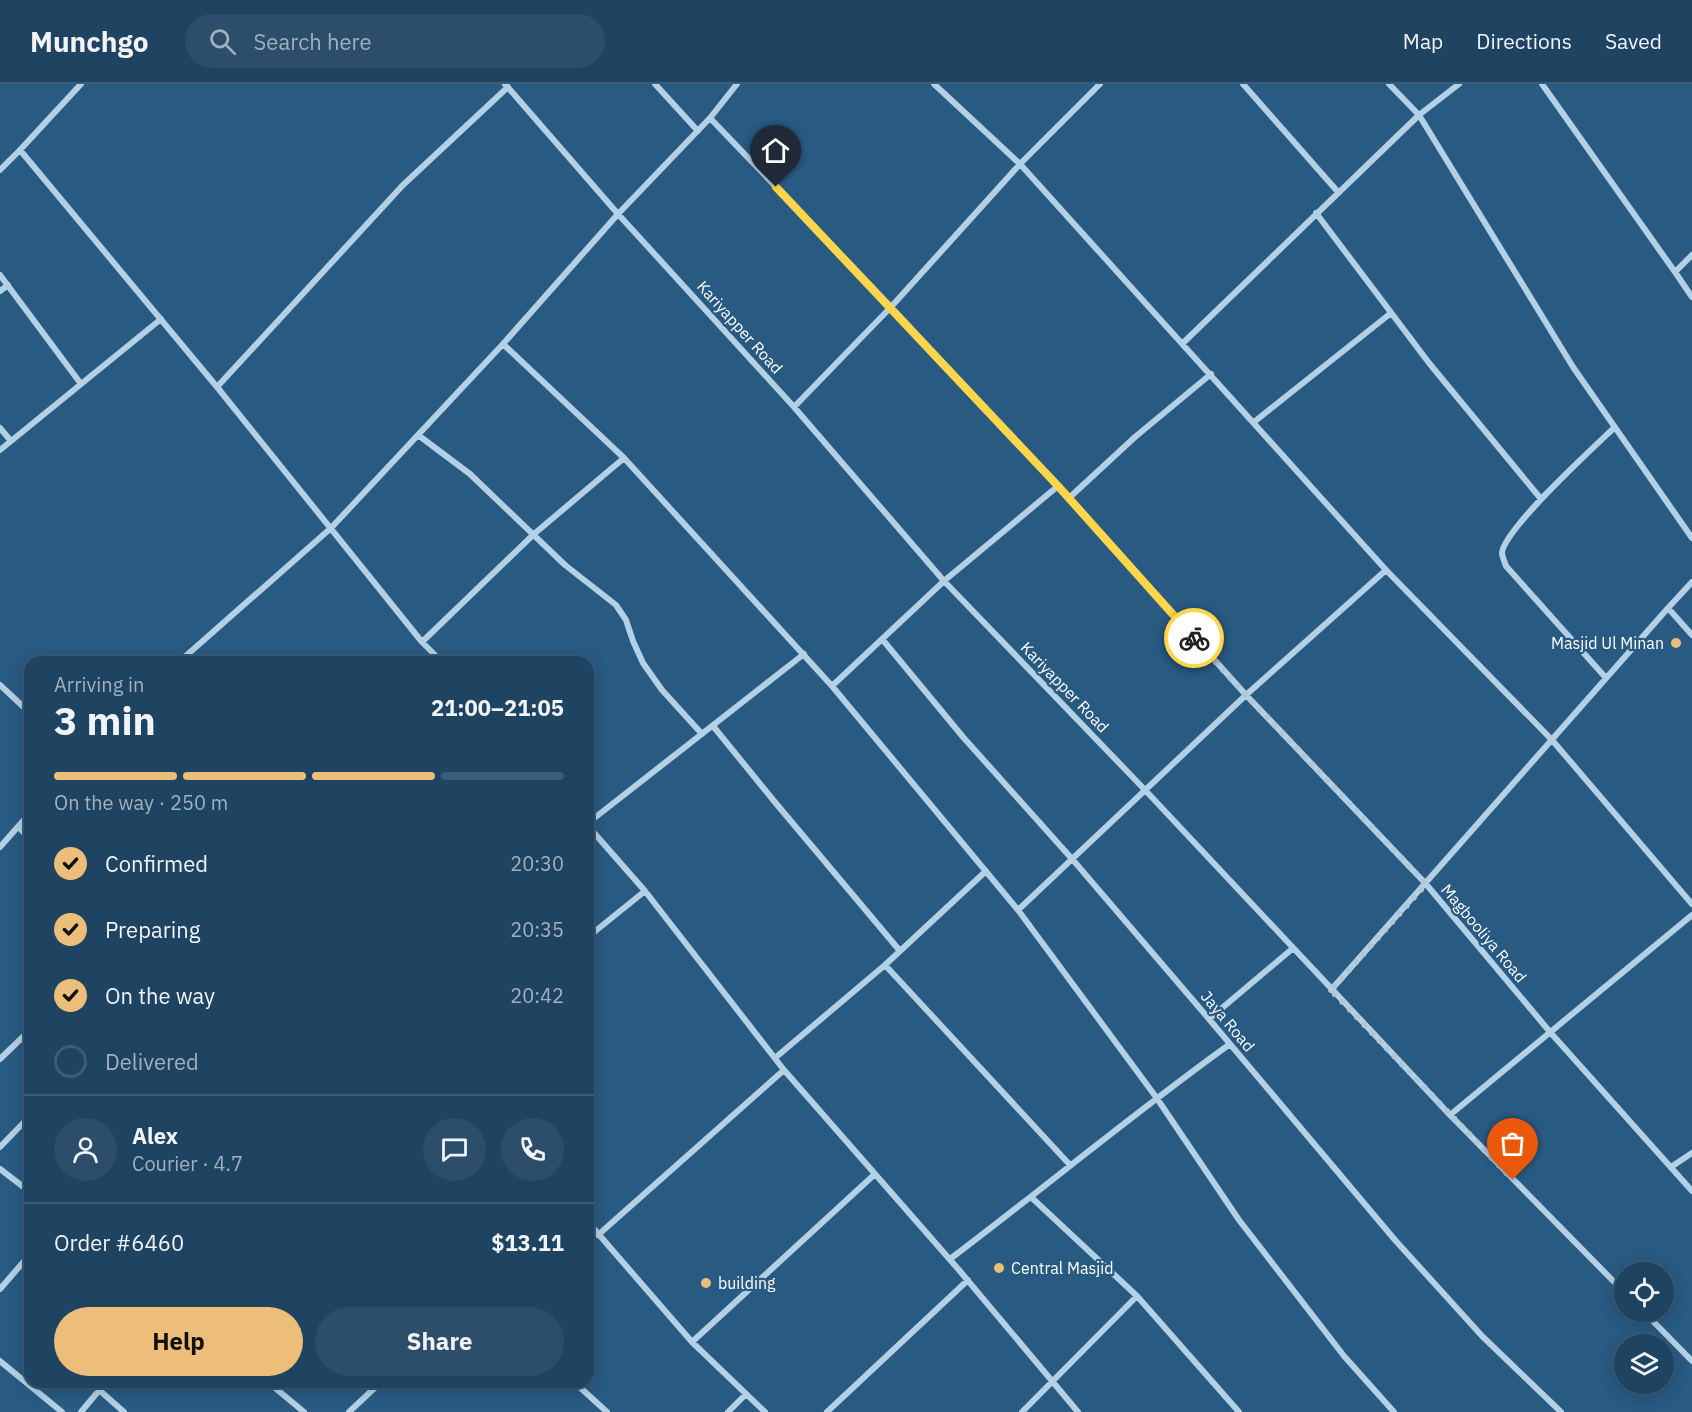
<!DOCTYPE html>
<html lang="en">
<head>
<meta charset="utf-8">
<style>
  :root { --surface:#1f4462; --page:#2c4e6b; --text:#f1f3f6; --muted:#a1b0be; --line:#3c5c77; --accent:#edbe79 }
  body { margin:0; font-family:"IBM Plex Sans",sans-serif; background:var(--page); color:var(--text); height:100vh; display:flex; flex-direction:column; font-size:22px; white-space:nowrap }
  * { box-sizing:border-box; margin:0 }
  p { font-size:20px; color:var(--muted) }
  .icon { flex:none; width:33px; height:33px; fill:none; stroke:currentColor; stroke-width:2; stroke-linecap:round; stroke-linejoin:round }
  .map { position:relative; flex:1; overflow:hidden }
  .details { position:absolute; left:24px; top:572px; width:570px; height:732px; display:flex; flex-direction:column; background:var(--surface); border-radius:18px; box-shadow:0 3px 15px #0003,0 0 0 2px var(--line) }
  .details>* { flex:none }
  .fabs { position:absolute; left:1614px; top:1178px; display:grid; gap:12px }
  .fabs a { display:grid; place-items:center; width:60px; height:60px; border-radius:50%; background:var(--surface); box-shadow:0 3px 15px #0003,0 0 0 2px var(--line); font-size:30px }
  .pin { position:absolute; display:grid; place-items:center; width:51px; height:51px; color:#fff; margin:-62px -26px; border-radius:50% 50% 50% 0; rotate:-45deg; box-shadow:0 0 6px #0007 }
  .pin .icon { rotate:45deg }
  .courier { position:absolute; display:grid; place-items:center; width:60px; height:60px; margin:-30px; border:4px solid #ffd54a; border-radius:50%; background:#fff; color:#222; box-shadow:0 2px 8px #0007 }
  .summary em { font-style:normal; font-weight:700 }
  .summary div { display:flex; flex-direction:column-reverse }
  .summary { display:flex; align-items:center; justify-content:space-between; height:102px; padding:0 30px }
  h1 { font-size:39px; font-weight:700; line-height:45px }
  .bar { display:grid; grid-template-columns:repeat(4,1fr); gap:9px 6px; align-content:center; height:72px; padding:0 30px }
  .bar i { height:8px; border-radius:4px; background:var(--line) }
  .bar .selected { background:var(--accent) }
  .bar p { grid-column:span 4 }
  .line { display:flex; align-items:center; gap:15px; padding:0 30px; border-top:2px solid var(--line) }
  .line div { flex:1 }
  .round { display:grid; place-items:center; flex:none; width:63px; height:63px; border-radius:32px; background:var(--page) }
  ol { padding:0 30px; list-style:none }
  li { display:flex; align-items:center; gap:18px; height:66px }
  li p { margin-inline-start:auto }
  li .icon { padding:6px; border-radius:50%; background:var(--accent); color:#111; stroke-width:4 }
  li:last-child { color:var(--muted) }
  li i { width:33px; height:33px; border:3px solid var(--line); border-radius:50% }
  .action { display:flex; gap:12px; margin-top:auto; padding:12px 30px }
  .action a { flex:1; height:69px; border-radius:36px; background:var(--accent); color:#111; font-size:24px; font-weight:700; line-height:69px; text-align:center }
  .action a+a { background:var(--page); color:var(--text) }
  header { display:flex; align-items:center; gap:36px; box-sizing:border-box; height:84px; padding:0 30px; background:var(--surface); border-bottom:2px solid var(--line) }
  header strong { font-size:28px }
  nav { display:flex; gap:33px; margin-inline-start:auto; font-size:21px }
  .search { width:420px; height:54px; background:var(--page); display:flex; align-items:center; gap:15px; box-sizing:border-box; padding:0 21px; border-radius:33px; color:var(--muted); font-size:22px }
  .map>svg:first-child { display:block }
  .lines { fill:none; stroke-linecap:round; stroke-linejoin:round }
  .street { stroke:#b2d0e6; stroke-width:6 }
  .done { stroke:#b4c5d3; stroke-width:6; stroke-dasharray:0 10.8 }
  .route { stroke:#ffd54a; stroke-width:8 }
  .poi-dot { fill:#edbe79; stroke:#295a82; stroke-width:2 }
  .labels { text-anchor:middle; stroke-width:4.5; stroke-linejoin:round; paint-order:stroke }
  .street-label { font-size:16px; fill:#fff; stroke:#295a82 }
  .poi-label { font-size:16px; fill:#fff; stroke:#295a82; text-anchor:start }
</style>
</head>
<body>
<header>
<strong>Munchgo</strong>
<div class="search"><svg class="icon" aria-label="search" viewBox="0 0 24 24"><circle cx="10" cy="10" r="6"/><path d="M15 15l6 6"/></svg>Search here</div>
<nav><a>Map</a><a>Directions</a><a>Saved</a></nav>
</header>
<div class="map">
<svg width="1692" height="1328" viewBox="0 0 1692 1328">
  <rect width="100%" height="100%" fill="#295a82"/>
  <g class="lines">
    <path class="street" d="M 505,0 L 618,130 L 794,323 L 944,497 L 1146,707 L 1450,1031 L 1624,1208
      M 655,0 L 698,47
      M 934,0 L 1020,80 L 1386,486 L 1552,656 L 1692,820
      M 1243,0 L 1338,108
      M 1389,0 L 1419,31 L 1573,283 L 1692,454
      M 1542,0 L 1675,188 L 1692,171
      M 710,34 L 891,223 L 1069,414 L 1246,611 L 1426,800 L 1550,948 L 1692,1107
      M 20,66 L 217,303 L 422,558 L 442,578
      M 0,86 L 20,66 L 81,0
      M 1316,129 L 1429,279 L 1541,415
      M 1675,188 L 1692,213
      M 0,191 L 81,300
      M 0,207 L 8,201
      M 1183,259 L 1419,31 L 1459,0
      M 503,260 L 624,374 L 832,602 L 1018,826 L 1156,1013 L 1239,1136 L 1344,1272 L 1394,1328
      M 217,303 L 403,101 L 508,3
      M 794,323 L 891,223 L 1020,80 L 1100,0
      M 1254,338 L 1391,229
      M 0,344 L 11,357
      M 418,351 L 470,390 L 565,481 L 616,521 L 626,536 L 633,557 L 643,579 L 662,606 L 702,650
      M 0,366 L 161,235
      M 1069,414 L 1135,353 L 1211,290
      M 1692,498 L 1668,524 L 1692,551
      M 882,555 L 963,653 L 1073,776 L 1209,935 L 1395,1156 L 1482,1252 L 1561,1328
      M 422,558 L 534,450 L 624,374
      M 179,578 L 331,444 L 503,260 L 618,130 L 710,34 L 737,0
      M 1606,594 L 1506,482 C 1505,479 1502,472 1502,469 C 1504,445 1594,363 1615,343
      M 0,601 L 30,629
      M 832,602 L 944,497 L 1058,402
      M 713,642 L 774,717 L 900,867
      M 588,739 L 804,570
      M 588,742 L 645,807 L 784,986 L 959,1186 L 1078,1328
      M 19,743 L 30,756
      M 0,763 L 30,729
      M 986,787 L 885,881 L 1070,1081
      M 1018,826 L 1246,611 L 1386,486
      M 588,853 L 645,807
      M 1331,906 L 1668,524
      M 1209,935 L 1292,865
      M 775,974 L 885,881
      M 0,975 L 30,946
      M 1450,1031 L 1692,831
      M 0,1063 L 30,1032
      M 1671,1083 L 1692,1069
      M 0,1085 L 30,1108
      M 1031,1113 L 1137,1212 L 1239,1328
      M 588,1138 L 692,1258 L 765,1328
      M 598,1151 L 784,986
      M 950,1175 C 1044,1104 1134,1029 1230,960
      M 0,1205 L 26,1175
      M 1643,1227 L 1692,1277
      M 692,1258 L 875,1090
      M 0,1277 L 62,1328
      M 268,1298 L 304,1328
      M 574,1298 L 607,1328
      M 98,1305 L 124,1328
      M 81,1328 L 106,1298
      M 349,1328 L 381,1298
      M 728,1328 L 746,1310
      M 827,1328 L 968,1196
      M 1022,1328 L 1137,1212"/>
  </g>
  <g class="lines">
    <path class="done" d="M 1194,554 L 1246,611 L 1426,800 L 1331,906 L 1513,1096"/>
    <path class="route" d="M 776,103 L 1058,402 L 1194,554"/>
  </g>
  <g class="poi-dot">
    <circle cx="1676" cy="559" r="6"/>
    <circle cx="999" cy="1184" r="6"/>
    <circle cx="706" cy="1199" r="6"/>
  </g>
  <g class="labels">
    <g class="street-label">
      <text transform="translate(740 243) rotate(48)" y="6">Kariyapper Road</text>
      <text transform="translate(1065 603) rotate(46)" y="6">Kariyapper Road</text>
      <text transform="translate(1484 849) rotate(50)" y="6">Magbooliya Road</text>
      <text transform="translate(1228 937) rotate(50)" y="6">Jaya Road</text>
    </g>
    <g class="poi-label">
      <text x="1664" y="565" text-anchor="end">Masjid Ul Minan</text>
      <text x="1011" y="1190">Central Masjid</text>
      <text x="718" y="1205">building</text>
    </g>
  </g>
</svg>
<div class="fabs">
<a><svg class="icon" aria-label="locate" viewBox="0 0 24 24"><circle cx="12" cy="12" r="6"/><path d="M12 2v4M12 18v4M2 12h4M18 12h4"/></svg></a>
<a><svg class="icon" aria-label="layers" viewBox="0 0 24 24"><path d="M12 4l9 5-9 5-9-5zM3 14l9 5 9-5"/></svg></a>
</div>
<div class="pin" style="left:1513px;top:1096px;background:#ea580c"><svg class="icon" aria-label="bag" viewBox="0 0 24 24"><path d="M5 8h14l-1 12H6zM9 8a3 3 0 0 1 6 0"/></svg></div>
<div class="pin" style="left:776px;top:103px;background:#1f2937"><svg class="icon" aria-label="home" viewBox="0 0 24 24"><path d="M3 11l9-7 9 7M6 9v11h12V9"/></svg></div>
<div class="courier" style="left:1194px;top:554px"><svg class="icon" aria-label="bike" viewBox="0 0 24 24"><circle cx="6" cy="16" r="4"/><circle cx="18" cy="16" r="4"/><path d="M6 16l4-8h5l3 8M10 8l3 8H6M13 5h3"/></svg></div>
<section class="details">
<div class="summary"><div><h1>3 min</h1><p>Arriving in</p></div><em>21:00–21:05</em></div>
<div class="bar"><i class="selected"></i><i class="selected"></i><i class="selected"></i><i></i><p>On the way · 250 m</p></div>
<ol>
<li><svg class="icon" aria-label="check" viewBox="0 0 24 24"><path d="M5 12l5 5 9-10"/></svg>Confirmed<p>20:30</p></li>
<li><svg class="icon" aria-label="check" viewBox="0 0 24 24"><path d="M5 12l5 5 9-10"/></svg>Preparing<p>20:35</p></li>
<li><svg class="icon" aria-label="check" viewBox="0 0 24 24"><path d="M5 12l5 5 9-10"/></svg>On the way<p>20:42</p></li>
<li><i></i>Delivered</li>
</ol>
<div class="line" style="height:108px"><a class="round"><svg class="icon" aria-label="person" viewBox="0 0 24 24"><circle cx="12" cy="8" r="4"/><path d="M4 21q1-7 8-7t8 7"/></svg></a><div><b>Alex</b><p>Courier · 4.7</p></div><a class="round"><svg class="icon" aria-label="chat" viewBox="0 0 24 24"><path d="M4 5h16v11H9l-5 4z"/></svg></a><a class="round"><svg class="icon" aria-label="phone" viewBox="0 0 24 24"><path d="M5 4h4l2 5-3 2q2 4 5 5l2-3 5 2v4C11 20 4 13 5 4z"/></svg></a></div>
<div class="line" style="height:78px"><div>Order #6460</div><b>$13.11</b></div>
<div class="action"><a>Help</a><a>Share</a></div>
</section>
</div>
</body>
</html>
